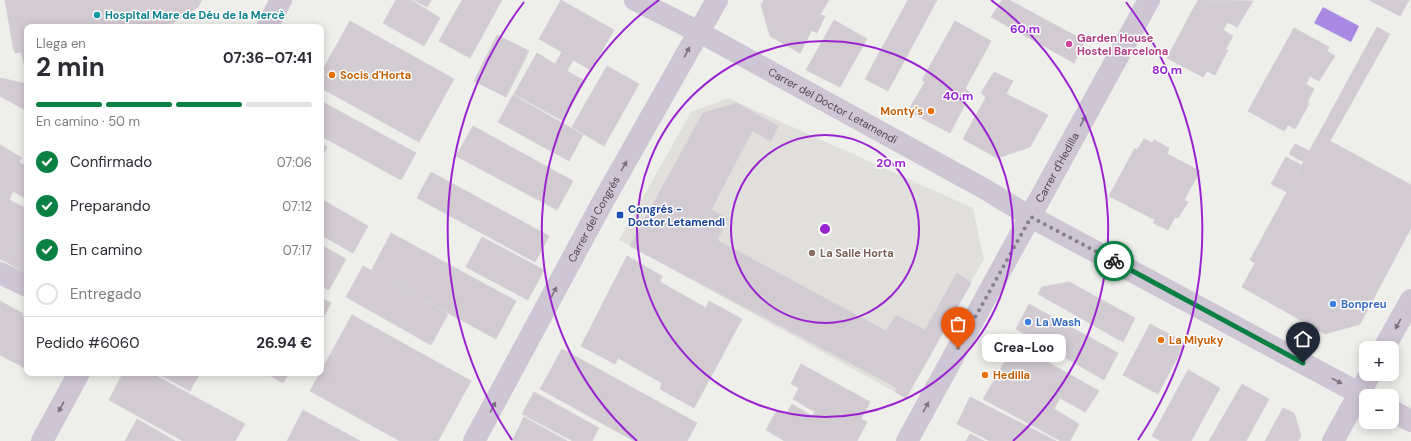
<!DOCTYPE html>
<html lang="es">
<head>
<meta charset="utf-8">
<style>
  :root { --surface:#fff; --page:#f2f2f3; --text:#2b2b33; --muted:#7c7c81; --line:#e1e1e2; --accent:#0b8043 }
  body { margin:0; font-family:"DM Sans",sans-serif; background:var(--page); color:var(--text); height:100vh; display:flex; flex-direction:column; font-size:15px; white-space:nowrap }
  * { box-sizing:border-box; margin:0 }
  p { font-size:13px; color:var(--muted) }
  .icon { flex:none; width:22px; height:22px; fill:none; stroke:currentColor; stroke-width:2; stroke-linecap:round; stroke-linejoin:round }
  .map { position:relative; flex:1; overflow:hidden }
  .sheet { position:absolute; left:24px; top:24px; width:300px; height:352px; display:flex; flex-direction:column; background:var(--surface); border-radius:8px; box-shadow:0 2px 10px #0003 }
  .sheet>* { flex:none }
  .tools { position:absolute; left:1359px; top:341px; display:grid; gap:8px }
  .tools a { display:grid; place-items:center; width:40px; height:40px; border-radius:8px; background:var(--surface); box-shadow:0 2px 10px #0003; font-size:20px }
  .pin { position:absolute; display:grid; place-items:center; width:34px; height:34px; color:#fff; margin:-41px -17px; border-radius:50% 50% 50% 0; rotate:-45deg; box-shadow:0 0 4px #0007 }
  .pin .icon { rotate:45deg }
  .courier { position:absolute; display:grid; place-items:center; width:40px; height:40px; margin:-20px; border:3px solid #0b8043; border-radius:50%; background:#fff; color:#222; box-shadow:0 1px 5px #0007 }
  .bubble { position:absolute; height:28px; border-radius:8px; background:var(--surface); box-shadow:0 2px 10px #0003; font-size:13px; font-weight:700; line-height:28px; text-align:center }
  .head em { font-style:normal; font-weight:700 }
  .head div { display:flex; flex-direction:column-reverse }
  .head { display:flex; align-items:center; justify-content:space-between; height:68px; padding:0 12px }
  h1 { font-size:26px; font-weight:700; line-height:30px }
  .bar { display:grid; grid-template-columns:repeat(4,1fr); gap:6px 4px; align-content:center; height:48px; padding:0 12px }
  .bar i { height:5px; border-radius:3px; background:var(--line) }
  .bar .current { background:var(--accent) }
  .bar p { grid-column:span 4 }
  .line { display:flex; align-items:center; gap:10px; padding:0 12px; border-top:1px solid var(--line) }
  .line div { flex:1 }
  ol { padding:0 12px; list-style:none }
  li { display:flex; align-items:center; gap:12px; height:44px }
  li p { margin-inline-start:auto }
  li .icon { padding:4px; border-radius:50%; background:var(--accent); color:#fff; stroke-width:4 }
  li:last-child { color:var(--muted) }
  li i { width:22px; height:22px; border:2px solid var(--line); border-radius:50% }
  .map>svg:first-child { display:block }
  .education { fill:#e0dfdc }
  .water { fill:#a88ae5 }
  .building { fill:#d2cbd2; stroke:#d6cfd7 }
  .lines { fill:none; stroke-linecap:round; stroke-linejoin:round }
  .pedestrian { stroke:#cec5d5; stroke-width:21 }
  .minor { stroke:#cec5d5; stroke-width:22 }
  .oneway { fill:#7c7283 }
  .done { stroke:#87808b; stroke-width:4; stroke-dasharray:0 7.2 }
  .route { stroke:#0b8043; stroke-width:5 }
  .ring { fill:none; stroke:#9a23d0; stroke-width:2 }
  .culture-dot { fill:#0f9aa8; stroke:#fff; stroke-width:1.5 }
  .hotel-dot { fill:#d1479c; stroke:#fff; stroke-width:1.5 }
  .food-dot { fill:#e8710a; stroke:#fff; stroke-width:1.5 }
  .transit-dot { fill:#1a4fb4; stroke:#fff; stroke-width:1.5 }
  .education-dot { fill:#8d6e63; stroke:#fff; stroke-width:1.5 }
  .shop-dot { fill:#3f7fe0; stroke:#fff; stroke-width:1.5 }
  .labels { text-anchor:middle; stroke-width:3; stroke-linejoin:round; paint-order:stroke }
  .culture-label { font-size:11px; font-weight:bold; fill:#0d838f; stroke:#fff; text-anchor:start }
  .hotel-label { font-size:11px; font-weight:bold; fill:#b23c85; stroke:#fff; text-anchor:start }
  .food-label { font-size:11px; font-weight:bold; fill:#c56008; stroke:#fff; text-anchor:start }
  .street-label { font-size:11px; fill:#504557; stroke:#fff }
  .transit-label { font-size:11px; font-weight:bold; fill:#164399; stroke:#fff; text-anchor:start }
  .education-label { font-size:11px; font-weight:bold; fill:#785e54; stroke:#fff; text-anchor:start }
  .shop-label { font-size:11px; font-weight:bold; fill:#366cbe; stroke:#fff; text-anchor:start }
  .centre { fill:#9a23d0; stroke:#fff; stroke-width:2 }
  .ring-label { font-size:12px; text-anchor:middle; font-weight:bold; fill:#9a23d0; stroke:#fff; stroke-width:3; stroke-linejoin:round; paint-order:stroke }
</style>
</head>
<body>
<div class="map">
<svg width="1411" height="441" viewBox="0 0 1411 441">
  <rect width="100%" height="100%" fill="#eeeeeb"/>
  <path class="education" d="M 728,98 L 973,208 L 984,259 L 906,398 L 619,240 L 691,112 Z"/>
  <path class="water" d="M 1323,7 L 1359,26 L 1351,42 L 1314,23 Z"/>
  <path class="building" d="M 5,0 L 202,0 L 198,7 L 173,23 L 155,27 L 27,27 L 27,43 L 13,46 Z
    M 396,0 L 411,0 L 440,18 L 424,46 L 383,23 Z
    M 414,0 L 431,0 L 427,7 Z
    M 462,0 L 502,0 L 470,58 L 439,41 Z
    M 561,0 L 614,30 L 591,70 L 573,60 L 567,71 L 585,81 L 563,121 L 514,94 L 537,53 L 555,64 L 562,52 L 539,39 Z
    M 764,0 L 829,0 L 820,15 L 825,16 L 817,33 L 812,30 L 800,53 L 770,36 L 761,5 Z
    M 908,0 L 937,0 L 888,91 L 865,79 Z
    M 1002,0 L 1009,0 L 1085,41 L 1074,63 L 991,17 Z
    M 1198,0 L 1253,1 L 1237,27 L 1228,22 L 1223,30 L 1233,36 L 1225,50 L 1228,50 L 1215,75 L 1207,71 L 1203,77 L 1167,58 Z
    M 1369,0 L 1409,0 L 1400,16 Z
    M 834,20 L 867,39 L 840,87 L 806,70 Z
    M 350,21 L 454,79 L 419,142 L 321,88 L 321,73 Z
    M 955,21 L 991,41 L 965,89 L 971,93 L 950,133 L 908,111 L 925,82 L 922,80 Z
    M 1377,27 L 1390,34 L 1330,141 L 1411,185 L 1411,228 L 1360,324 L 1325,334 L 1242,287 L 1255,263 L 1250,260 Z
    M 1294,28 L 1329,47 L 1327,51 L 1335,56 L 1319,81 L 1310,76 L 1306,84 L 1314,89 L 1307,103 L 1309,104 L 1295,129 L 1288,125 L 1284,131 L 1248,111 Z
    M 497,35 L 529,51 L 506,97 L 474,81 Z
    M 27,43 L 27,64 L 24,64 L 21,52 L 15,53 L 13,46 Z
    M 607,66 L 639,84 L 604,146 L 572,127 Z
    M 994,72 L 1013,81 L 1006,94 L 1048,115 L 1030,147 L 997,158 L 963,139 L 986,97 L 981,93 Z
    M 0,78 L 27,84 L 27,111 L 0,96 Z
    M 513,95 L 583,135 L 569,161 L 498,122 Z
    M 321,101 L 416,153 L 401,180 L 321,136 Z
    M 737,103 L 778,126 L 771,141 L 752,131 L 711,210 L 728,219 L 717,240 L 886,331 L 896,315 L 925,330 L 957,273 L 971,283 L 906,398 L 895,392 L 897,388 L 630,246 L 703,113 Z
    M 473,126 L 573,181 L 557,210 L 456,156 Z
    M 1144,139 L 1152,143 L 1154,140 L 1169,148 L 1167,154 L 1200,171 L 1184,200 L 1188,202 L 1178,218 L 1175,217 L 1168,230 L 1153,223 L 1155,220 L 1109,196 L 1135,148 L 1137,150 Z
    M 321,144 L 327,147 L 321,159 Z
    M 1295,144 L 1309,151 L 1304,162 L 1289,154 Z
    M 0,145 L 22,158 L 19,162 L 27,167 L 27,199 L 13,191 L 9,200 L 0,195 Z
    M 1286,157 L 1301,165 L 1287,192 L 1271,184 Z
    M 431,172 L 549,236 L 535,262 L 417,198 Z
    M 0,195 L 27,209 L 27,229 L 8,263 L 0,259 Z
    M 321,199 L 368,226 L 353,253 L 321,235 Z
    M 27,229 L 27,274 L 8,263 Z
    M 391,233 L 516,301 L 496,339 L 371,271 Z
    M 482,237 L 544,270 L 528,300 L 466,267 Z
    M 321,245 L 346,259 L 329,290 L 321,286 Z
    M 627,256 L 662,276 L 660,282 L 706,308 L 709,301 L 742,319 L 694,408 L 660,389 L 662,383 L 618,358 L 615,364 L 581,346 Z
    M 363,266 L 448,314 L 431,345 L 346,297 Z
    M 1069,282 L 1135,318 L 1123,342 L 1038,294 L 1042,287 Z
    M 321,298 L 331,303 L 321,322 Z
    M 0,301 L 22,313 L 27,330 L 27,369 L 0,355 Z
    M 1029,304 L 1118,353 L 1104,380 L 1016,329 Z
    M 352,315 L 471,381 L 438,441 L 400,441 L 310,391 Z
    M 1150,324 L 1185,343 L 1158,394 L 1123,375 Z
    M 1015,344 L 1099,391 L 1085,412 L 1060,398 L 1054,409 L 1079,424 L 1070,441 L 1061,441 L 983,399 Z
    M 562,349 L 697,423 L 687,441 L 634,441 L 540,389 Z
    M 801,364 L 870,402 L 861,419 L 867,422 L 857,441 L 785,441 L 766,430 L 777,410 L 786,415 L 792,404 L 812,416 L 815,412 L 793,399 L 799,388 L 791,384 Z
    M 1188,370 L 1220,388 L 1191,441 L 1161,441 L 1152,436 Z
    M 123,373 L 151,373 L 245,424 L 235,441 L 183,441 L 109,400 Z
    M 157,373 L 200,373 L 190,391 Z
    M 266,373 L 289,373 L 283,383 Z
    M 1242,384 L 1269,399 L 1246,441 L 1209,441 Z
    M 534,392 L 599,428 L 592,441 L 573,441 L 522,414 Z
    M 970,397 L 1056,441 L 990,441 L 957,424 Z
    M 1283,408 L 1294,413 L 1301,436 L 1298,441 L 1265,441 Z
    M 303,410 L 360,441 L 287,441 Z
    M 524,417 L 567,441 L 512,441 Z
    M 137,419 L 175,441 L 125,441 Z
    M 970,434 L 984,441 L 966,441 Z"/>
  <g class="lines">
    <path class="pedestrian" id="s1" d="M 697,31 L 983,188 L 1031,217"/>
    <g class="minor">
      <path d="M 635,0 L 697,31"/>
      <path d="M 267,27 L 281,0"/>
      <path d="M 1031,217 L 1366,397"/>
      <path d="M 0,273 L 27,286"/>
      <path d="M 1384,348 L 1411,300"/>
      <path d="M 1392,411 L 1411,421"/>
      <path d="M 42,441 L 79,373"/>
      <path id="s2" d="M 474,441 L 601,205 L 717,0"/>
      <path id="s3" d="M 907,441 L 1149,0"/>
      <path d="M 1333,441 L 1370,374"/>
    </g>
  </g>
  <defs><path id="oneway-solid" d="M-6-.8H1V-3.2L6.5 0L1 3.2V.8H-6Z"/></defs>
  <g class="oneway">
    <use href="#oneway-solid" transform="translate(687 52) rotate(-63)"/>
    <use href="#oneway-solid" transform="translate(1083 121) rotate(-61)"/>
    <use href="#oneway-solid" transform="translate(624 166) rotate(-60)"/>
    <use href="#oneway-solid" transform="translate(554 292) rotate(-62)"/>
    <use href="#oneway-solid" transform="translate(1398 324) rotate(119)"/>
    <use href="#oneway-solid" transform="translate(1337 381) rotate(28)"/>
    <use href="#oneway-solid" transform="translate(61 407) rotate(119)"/>
    <use href="#oneway-solid" transform="translate(493 407) rotate(-62)"/>
    <use href="#oneway-solid" transform="translate(926 407) rotate(-61)"/>
  </g>
  <g class="lines">
    <path class="done" d="M 958,348 L 1031,217 L 1114,261"/>
    <path class="route" d="M 1114,261 L 1303,363"/>
  </g>
  <g class="ring">
    <circle cx="825" cy="229" r="94"/>
    <circle cx="825" cy="229" r="188"/>
    <path d="M637 441A283 283 0 0 1 659 0M991 0A283 283 0 0 1 1013 441"/>
    <path d="M512 440A377 377 0 0 1 524 2M1126 2A377 377 0 0 1 1138 440"/>
  </g>
  <circle class="culture-dot" cx="97" cy="15" r="4"/>
  <circle class="hotel-dot" cx="1069" cy="44" r="4"/>
  <g class="food-dot">
    <circle cx="332" cy="75" r="4"/>
    <circle cx="931" cy="111" r="4"/>
    <circle cx="1161" cy="340" r="4"/>
    <circle cx="985" cy="375" r="4"/>
  </g>
  <rect class="transit-dot" x="616" y="211" width="8" height="8" rx="2"/>
  <circle class="education-dot" cx="812" cy="253" r="4"/>
  <g class="shop-dot">
    <circle cx="1333" cy="304" r="4"/>
    <circle cx="1028" cy="322" r="4"/>
  </g>
  <g class="labels">
    <g class="culture-label">
      <text x="105" y="19">Hospital Mare de Déu de la Mercè</text>
    </g>
    <g class="hotel-label">
      <text x="1077" y="42">Garden House<tspan x="1077" dy="13">Hostel Barcelona</tspan></text>
    </g>
    <g class="food-label">
      <text x="340" y="79">Socis d'Horta</text>
      <text x="923" y="115" text-anchor="end">Monty's</text>
      <text x="1169" y="344">La Miyuky</text>
      <text x="993" y="379">Hedilla</text>
    </g>
    <g class="street-label">
      <text dy="4" stroke="none"><textPath href="#s1" startOffset="155">Carrer del Doctor Letamendi</textPath></text>
      <text dy="4" stroke="none"><textPath href="#s3" startOffset="312">Carrer d'Hedilla</textPath></text>
      <text dy="4" stroke="none"><textPath href="#s2" startOffset="252">Carrer del Congrés</textPath></text>
    </g>
    <g class="transit-label">
      <text x="628" y="213">Congrés -<tspan x="628" dy="13">Doctor Letamendi</tspan></text>
    </g>
    <g class="education-label">
      <text x="820" y="257">La Salle Horta</text>
    </g>
    <g class="shop-label">
      <text x="1341" y="308">Bonpreu</text>
      <text x="1036" y="326">La Wash</text>
    </g>
  </g>
  <circle cx="825" cy="229" r="6" class="centre"/>
  <g class="ring-label">
    <text x="1025" y="33">60 m</text>
    <text x="1167" y="74">80 m</text>
    <text x="958" y="100">40 m</text>
    <text x="891" y="167">20 m</text>
  </g>
</svg>
<div class="tools">
<a>+</a>
<a>−</a>
</div>
<div class="pin" style="left:958px;top:348px;background:#ea580c"><svg class="icon" aria-label="bag" viewBox="0 0 24 24"><path d="M5 8h14l-1 12H6zM9 8a3 3 0 0 1 6 0"/></svg></div>
<div class="pin" style="left:1303px;top:363px;background:#1f2937"><svg class="icon" aria-label="home" viewBox="0 0 24 24"><path d="M3 11l9-7 9 7M6 9v11h12V9"/></svg></div>
<div class="courier" style="left:1114px;top:261px"><svg class="icon" aria-label="bike" viewBox="0 0 24 24"><circle cx="6" cy="16" r="4"/><circle cx="18" cy="16" r="4"/><path d="M6 16l4-8h5l3 8M10 8l3 8H6M13 5h3"/></svg></div>
<div class="bubble" style="left:982px;top:334px;width:84px">Crea-Loo</div>
<section class="sheet">
<div class="head"><div><h1>2 min</h1><p>Llega en</p></div><em>07:36–07:41</em></div>
<div class="bar"><i class="current"></i><i class="current"></i><i class="current"></i><i></i><p>En camino · 50 m</p></div>
<ol>
<li><svg class="icon" aria-label="check" viewBox="0 0 24 24"><path d="M5 12l5 5 9-10"/></svg>Confirmado<p>07:06</p></li>
<li><svg class="icon" aria-label="check" viewBox="0 0 24 24"><path d="M5 12l5 5 9-10"/></svg>Preparando<p>07:12</p></li>
<li><svg class="icon" aria-label="check" viewBox="0 0 24 24"><path d="M5 12l5 5 9-10"/></svg>En camino<p>07:17</p></li>
<li><i></i>Entregado</li>
</ol>
<div class="line" style="height:52px"><div>Pedido #6060</div><b>26.94 €</b></div>
</section>
</div>
</body>
</html>
